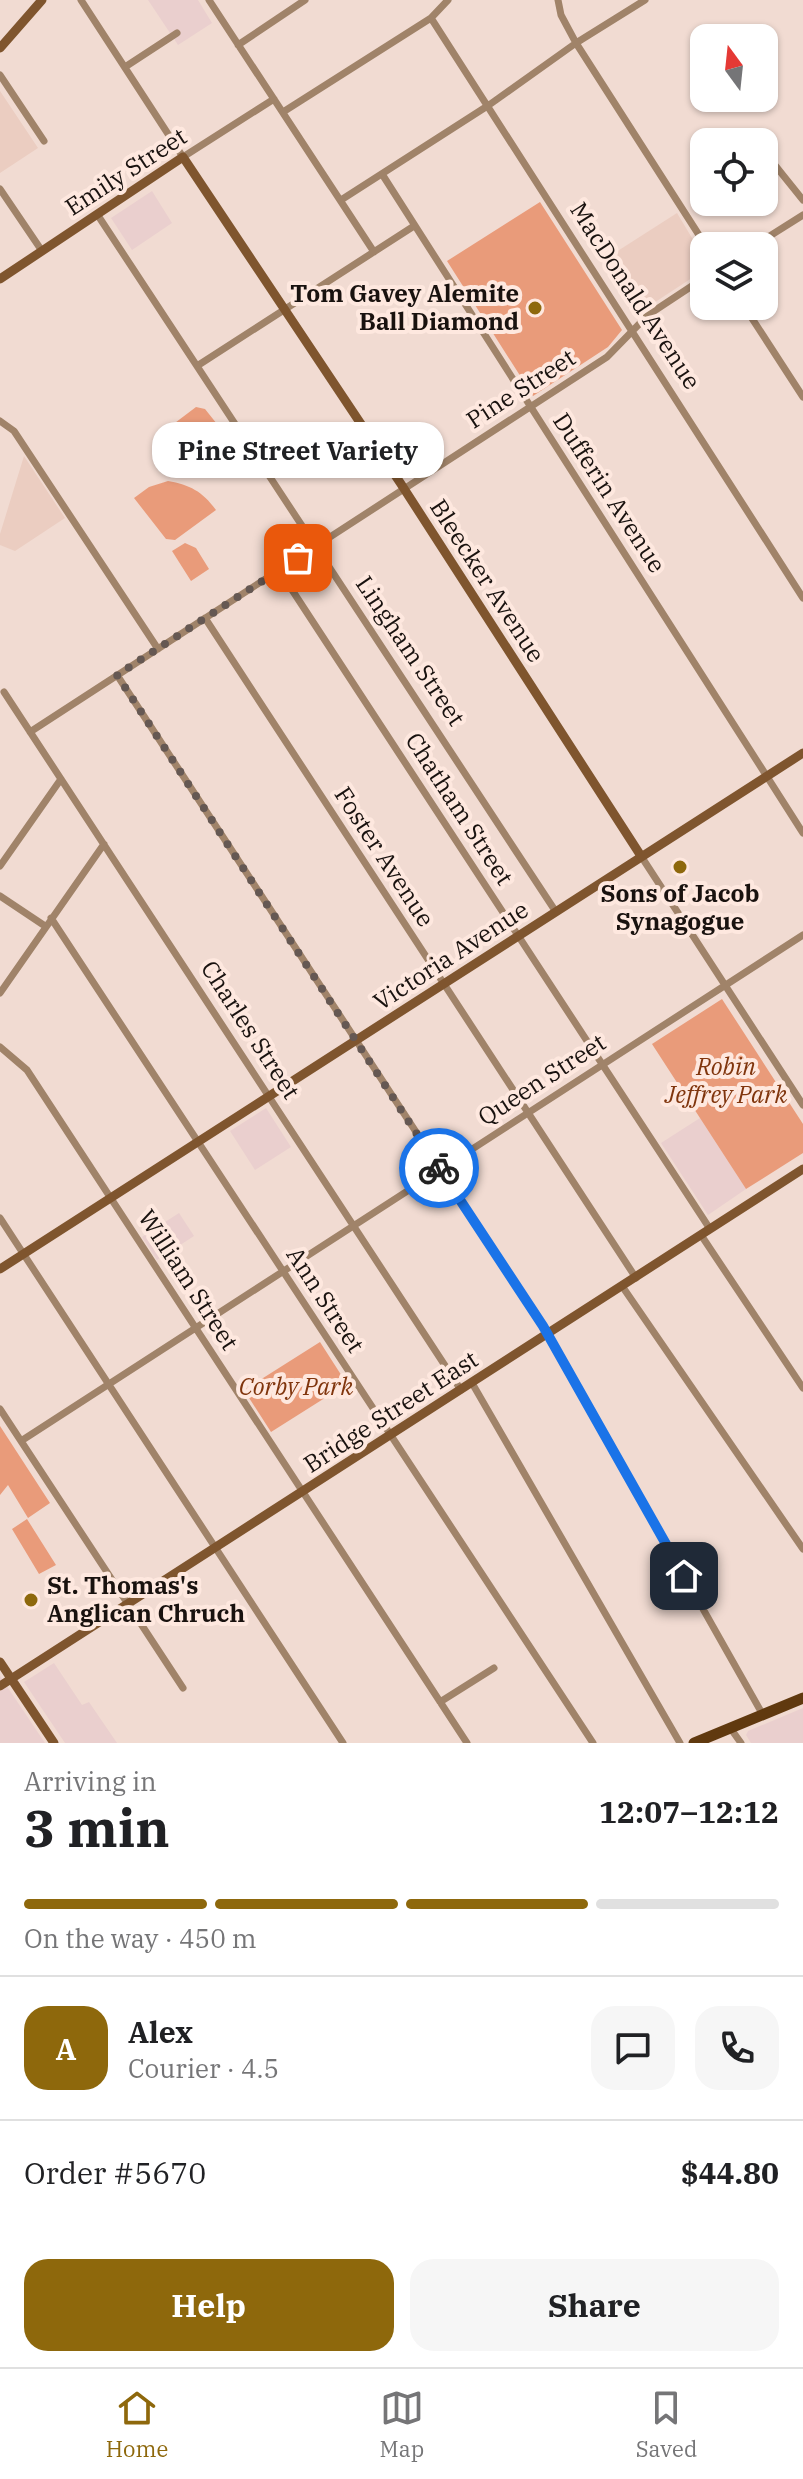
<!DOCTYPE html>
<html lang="en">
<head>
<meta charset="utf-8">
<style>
  :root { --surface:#fff; --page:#f6f6f6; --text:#202124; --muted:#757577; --line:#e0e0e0; --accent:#8e680c }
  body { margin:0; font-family:"IBM Plex Serif",serif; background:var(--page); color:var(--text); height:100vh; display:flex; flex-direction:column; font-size:30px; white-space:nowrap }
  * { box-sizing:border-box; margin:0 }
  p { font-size:26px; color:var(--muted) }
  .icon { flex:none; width:44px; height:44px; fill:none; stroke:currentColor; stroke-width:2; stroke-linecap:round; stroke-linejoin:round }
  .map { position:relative; height:1743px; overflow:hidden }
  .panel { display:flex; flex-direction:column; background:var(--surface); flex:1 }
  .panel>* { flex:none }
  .needle { width:52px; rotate:345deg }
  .fabs { position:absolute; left:690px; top:24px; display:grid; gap:16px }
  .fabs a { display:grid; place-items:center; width:88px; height:88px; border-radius:16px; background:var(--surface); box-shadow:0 2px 6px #0004; font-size:40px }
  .pin { position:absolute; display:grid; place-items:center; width:68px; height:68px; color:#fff; margin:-34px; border-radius:16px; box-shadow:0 4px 12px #0006 }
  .courier { position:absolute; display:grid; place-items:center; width:80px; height:80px; margin:-40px; border:6px solid #1a73e8; border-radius:50%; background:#fff; color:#222; box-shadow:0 2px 10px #0007 }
  .bubble { position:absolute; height:56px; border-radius:24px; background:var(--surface); box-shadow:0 2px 6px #0004; font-size:26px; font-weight:800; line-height:56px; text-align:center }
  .head em { font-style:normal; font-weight:800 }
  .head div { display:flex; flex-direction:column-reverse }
  .head { display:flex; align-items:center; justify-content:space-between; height:136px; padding:0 24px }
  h1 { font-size:52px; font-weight:800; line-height:60px }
  .bar { display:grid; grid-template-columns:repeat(4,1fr); gap:12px 8px; align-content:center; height:96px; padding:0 24px }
  .bar i { height:10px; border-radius:6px; background:var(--line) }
  .bar .on { background:var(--accent) }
  .bar p { grid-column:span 4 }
  .line { display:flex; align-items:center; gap:20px; padding:0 24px; border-top:2px solid var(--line) }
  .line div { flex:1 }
  .round { display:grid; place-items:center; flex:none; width:84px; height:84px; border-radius:24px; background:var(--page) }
  .action { display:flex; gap:16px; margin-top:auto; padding:16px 24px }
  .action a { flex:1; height:92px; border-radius:24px; background:var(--accent); color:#fff; font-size:32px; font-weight:800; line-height:92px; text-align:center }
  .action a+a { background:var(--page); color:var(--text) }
  .tabs { display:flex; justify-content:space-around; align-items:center; height:112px; border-top:2px solid var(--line); background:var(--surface); font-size:22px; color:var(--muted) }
  .tabs a { display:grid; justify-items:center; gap:4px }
  .tabs .on { color:var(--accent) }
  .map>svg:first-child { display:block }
  .commercial { fill:#eacfce }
  .built { fill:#ebcdc1 }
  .green { fill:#e99b7a }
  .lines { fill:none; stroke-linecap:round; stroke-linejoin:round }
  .street { stroke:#a08369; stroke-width:7 }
  .secondary { stroke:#7f552e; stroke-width:9 }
  .primary { stroke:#60390f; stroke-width:11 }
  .done { stroke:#655853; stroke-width:8; stroke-dasharray:0 14.4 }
  .route { stroke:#1a73e8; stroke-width:10 }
  .poi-dot { fill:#8e680c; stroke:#fee8df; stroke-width:3 }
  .labels { text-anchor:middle; stroke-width:8; stroke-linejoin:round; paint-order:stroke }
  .street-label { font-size:24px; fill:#19120f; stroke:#fee8df }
  .poi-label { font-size:24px; font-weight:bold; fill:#19120f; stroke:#fee8df; text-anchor:end }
  .park-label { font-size:24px; font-style:italic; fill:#80350d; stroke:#fee8df }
</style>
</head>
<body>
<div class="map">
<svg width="803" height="1743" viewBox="0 0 803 1743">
  <rect width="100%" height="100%" fill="#f1dbd2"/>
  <path class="commercial" d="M 148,0 L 198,0 L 212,23 L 178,45 Z
    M 152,191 L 172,223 L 132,250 L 111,218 Z
    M 266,1108 L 291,1147 L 255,1170 L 230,1131 Z
    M 700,1118 L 746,1189 L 708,1215 L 661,1143 Z
    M 179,1213 L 194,1236 L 157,1260 L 142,1237 Z
    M 54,1663 L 82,1705 L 89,1702 L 117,1743 L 65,1743 L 24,1682 Z
    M 0,1676 L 45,1743 L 0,1743 Z
    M 803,1708 L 803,1743 L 751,1743 L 746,1735 L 748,1731 Z"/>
  <path class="built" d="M 0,91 L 38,148 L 0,173 Z
    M 677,213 L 704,258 L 704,270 L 637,314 L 602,261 Z
    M 24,456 L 65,518 L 15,551 L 0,545 L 0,534 Z"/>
  <path class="green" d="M 540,202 L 622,330 L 608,347 L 533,396 L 447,261 Z
    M 196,407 L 205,409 L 237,449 C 205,474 179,470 155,438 Z
    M 168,481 C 190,485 202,491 216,510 L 175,540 L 166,539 L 134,498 L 149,487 Z
    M 185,543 L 196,548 L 209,569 L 191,581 L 172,551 Z
    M 722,999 L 803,1124 L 803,1153 L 746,1189 L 652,1044 Z
    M 320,1342 L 347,1384 L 271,1432 L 244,1390 Z
    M 0,1426 L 50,1503 L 28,1518 L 8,1485 L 0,1495 Z
    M 27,1519 L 56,1565 L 39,1574 L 12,1529 Z"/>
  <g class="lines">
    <path class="street" d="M 81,0 L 183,157 L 274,99
      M 209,0 L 374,252
      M 558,0 L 561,15 L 576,43 L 706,246
      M 431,18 L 803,598
      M 238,45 L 305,0
      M 125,67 L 177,33
      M 0,75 L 44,141
      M 283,112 L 431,18 L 448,0
      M 766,154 L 803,200
      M 382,174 L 803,833
      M 0,189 L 42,251
      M 341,200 L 489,105 L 576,43 L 645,0
      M 97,214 L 556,912
      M 754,246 L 803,215
      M 744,306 L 803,397
      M 197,366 L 414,226
      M 0,421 L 14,431 L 158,649
      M 279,570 L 710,1229
      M 205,618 L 636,1278
      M 117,675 L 543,1326 L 763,1715
      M 4,692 L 461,1390
      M 30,732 L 607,357 L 648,315 L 704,278
      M 641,856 L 803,1105
      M 0,866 L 61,779
      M 0,896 L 45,926
      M 51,918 L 593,1743
      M 0,993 L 104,844
      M 0,1047 L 27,1070 L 467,1743
      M 0,1218 L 343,1743
      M 701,1235 L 803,1388
      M 622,1286 L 803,1549
      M 472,1383 L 680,1743
      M 0,1409 L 183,1688
      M 21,1441 L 803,935
      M 440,1702 L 494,1668
      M 731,1729 L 741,1743"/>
    <path class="secondary" d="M 0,48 L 42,0
      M 0,279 L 183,157 L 401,484 L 641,856
      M 0,1269 L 803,753
      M 0,1662 L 54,1743
      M 0,1686 L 803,1169"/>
    <path class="primary" d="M 694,1743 L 803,1698"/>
  </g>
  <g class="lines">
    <path class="done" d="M 298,558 L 117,675 L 439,1168"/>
    <path class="route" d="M 439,1168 L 543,1326 L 684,1576"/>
  </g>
  <g class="poi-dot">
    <circle cx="535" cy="308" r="8"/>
    <circle cx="680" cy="867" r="8"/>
    <circle cx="31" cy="1600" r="8"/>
  </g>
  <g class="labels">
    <g class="street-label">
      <text transform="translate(126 172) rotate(-33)" y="8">Emily Street</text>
      <text transform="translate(635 296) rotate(57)" y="8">MacDonald Avenue</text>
      <text transform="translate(521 389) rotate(-33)" y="8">Pine Street</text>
      <text transform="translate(609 493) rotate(57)" y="8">Dufferin Avenue</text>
      <text transform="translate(487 581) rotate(57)" y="8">Bleecker Avenue</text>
      <text transform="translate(410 651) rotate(56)" y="8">Lingham Street</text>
      <text transform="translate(459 809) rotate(57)" y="8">Chatham Street</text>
      <text transform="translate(384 857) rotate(57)" y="8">Foster Avenue</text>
      <text transform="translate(451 956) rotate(-33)" y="8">Victoria Avenue</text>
      <text transform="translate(250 1030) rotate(57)" y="8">Charles Street</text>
      <text transform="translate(542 1080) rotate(-33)" y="8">Queen Street</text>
      <text transform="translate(188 1280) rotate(57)" y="8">William Street</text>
      <text transform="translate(325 1300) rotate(57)" y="8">Ann Street</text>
      <text transform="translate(391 1412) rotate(-33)" y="8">Bridge Street East</text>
    </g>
    <g class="poi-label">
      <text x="519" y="302">Tom Gavey Alemite<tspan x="519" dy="28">Ball Diamond</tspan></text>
      <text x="680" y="902" text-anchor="middle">Sons of Jacob<tspan x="680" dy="28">Synagogue</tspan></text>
      <text x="47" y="1594" text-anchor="start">St. Thomas's<tspan x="47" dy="28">Anglican Chruch</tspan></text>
    </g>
    <g class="park-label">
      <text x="726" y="1075">Robin<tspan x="726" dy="28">Jeffrey Park</tspan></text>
      <text x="296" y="1395">Corby Park</text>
    </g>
  </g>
</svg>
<div class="fabs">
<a><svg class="needle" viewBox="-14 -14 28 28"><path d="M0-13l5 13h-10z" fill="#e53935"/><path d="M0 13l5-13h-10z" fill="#757577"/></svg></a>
<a><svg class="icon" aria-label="locate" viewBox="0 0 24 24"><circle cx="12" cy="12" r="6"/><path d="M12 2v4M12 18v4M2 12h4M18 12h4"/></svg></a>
<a><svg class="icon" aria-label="layers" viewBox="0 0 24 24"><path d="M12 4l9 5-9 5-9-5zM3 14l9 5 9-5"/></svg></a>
</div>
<div class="pin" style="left:298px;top:558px;background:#ea580c"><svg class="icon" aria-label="bag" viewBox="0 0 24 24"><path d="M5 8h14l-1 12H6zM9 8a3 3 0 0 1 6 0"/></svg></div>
<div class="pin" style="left:684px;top:1576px;background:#1f2937"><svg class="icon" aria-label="home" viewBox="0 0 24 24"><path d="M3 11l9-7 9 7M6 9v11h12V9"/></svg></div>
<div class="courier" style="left:439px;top:1168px"><svg class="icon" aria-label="bike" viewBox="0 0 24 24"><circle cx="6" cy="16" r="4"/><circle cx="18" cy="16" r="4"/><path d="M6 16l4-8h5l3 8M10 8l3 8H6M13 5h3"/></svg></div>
<div class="bubble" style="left:152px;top:422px;width:292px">Pine Street Variety</div>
</div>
<section class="panel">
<div class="head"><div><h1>3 min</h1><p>Arriving in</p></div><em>12:07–12:12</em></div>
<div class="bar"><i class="on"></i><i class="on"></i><i class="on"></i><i></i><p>On the way · 450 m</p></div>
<div class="line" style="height:144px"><b class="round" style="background:var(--accent);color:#fff">A</b><div><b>Alex</b><p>Courier · 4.5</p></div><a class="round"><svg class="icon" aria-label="chat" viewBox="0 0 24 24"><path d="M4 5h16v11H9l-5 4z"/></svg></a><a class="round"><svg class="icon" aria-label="phone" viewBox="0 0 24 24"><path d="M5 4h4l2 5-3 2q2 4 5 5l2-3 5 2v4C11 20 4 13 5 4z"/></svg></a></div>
<div class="line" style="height:104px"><div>Order #5670</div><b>$44.80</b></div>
<div class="action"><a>Help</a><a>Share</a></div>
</section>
<nav class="tabs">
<a class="on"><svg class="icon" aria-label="home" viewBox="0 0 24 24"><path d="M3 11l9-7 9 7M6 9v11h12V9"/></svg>Home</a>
<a><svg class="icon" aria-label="map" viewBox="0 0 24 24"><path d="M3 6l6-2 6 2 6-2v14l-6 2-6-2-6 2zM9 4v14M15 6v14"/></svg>Map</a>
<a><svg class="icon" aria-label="saved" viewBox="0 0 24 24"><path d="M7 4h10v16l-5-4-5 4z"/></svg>Saved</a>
</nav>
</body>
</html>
